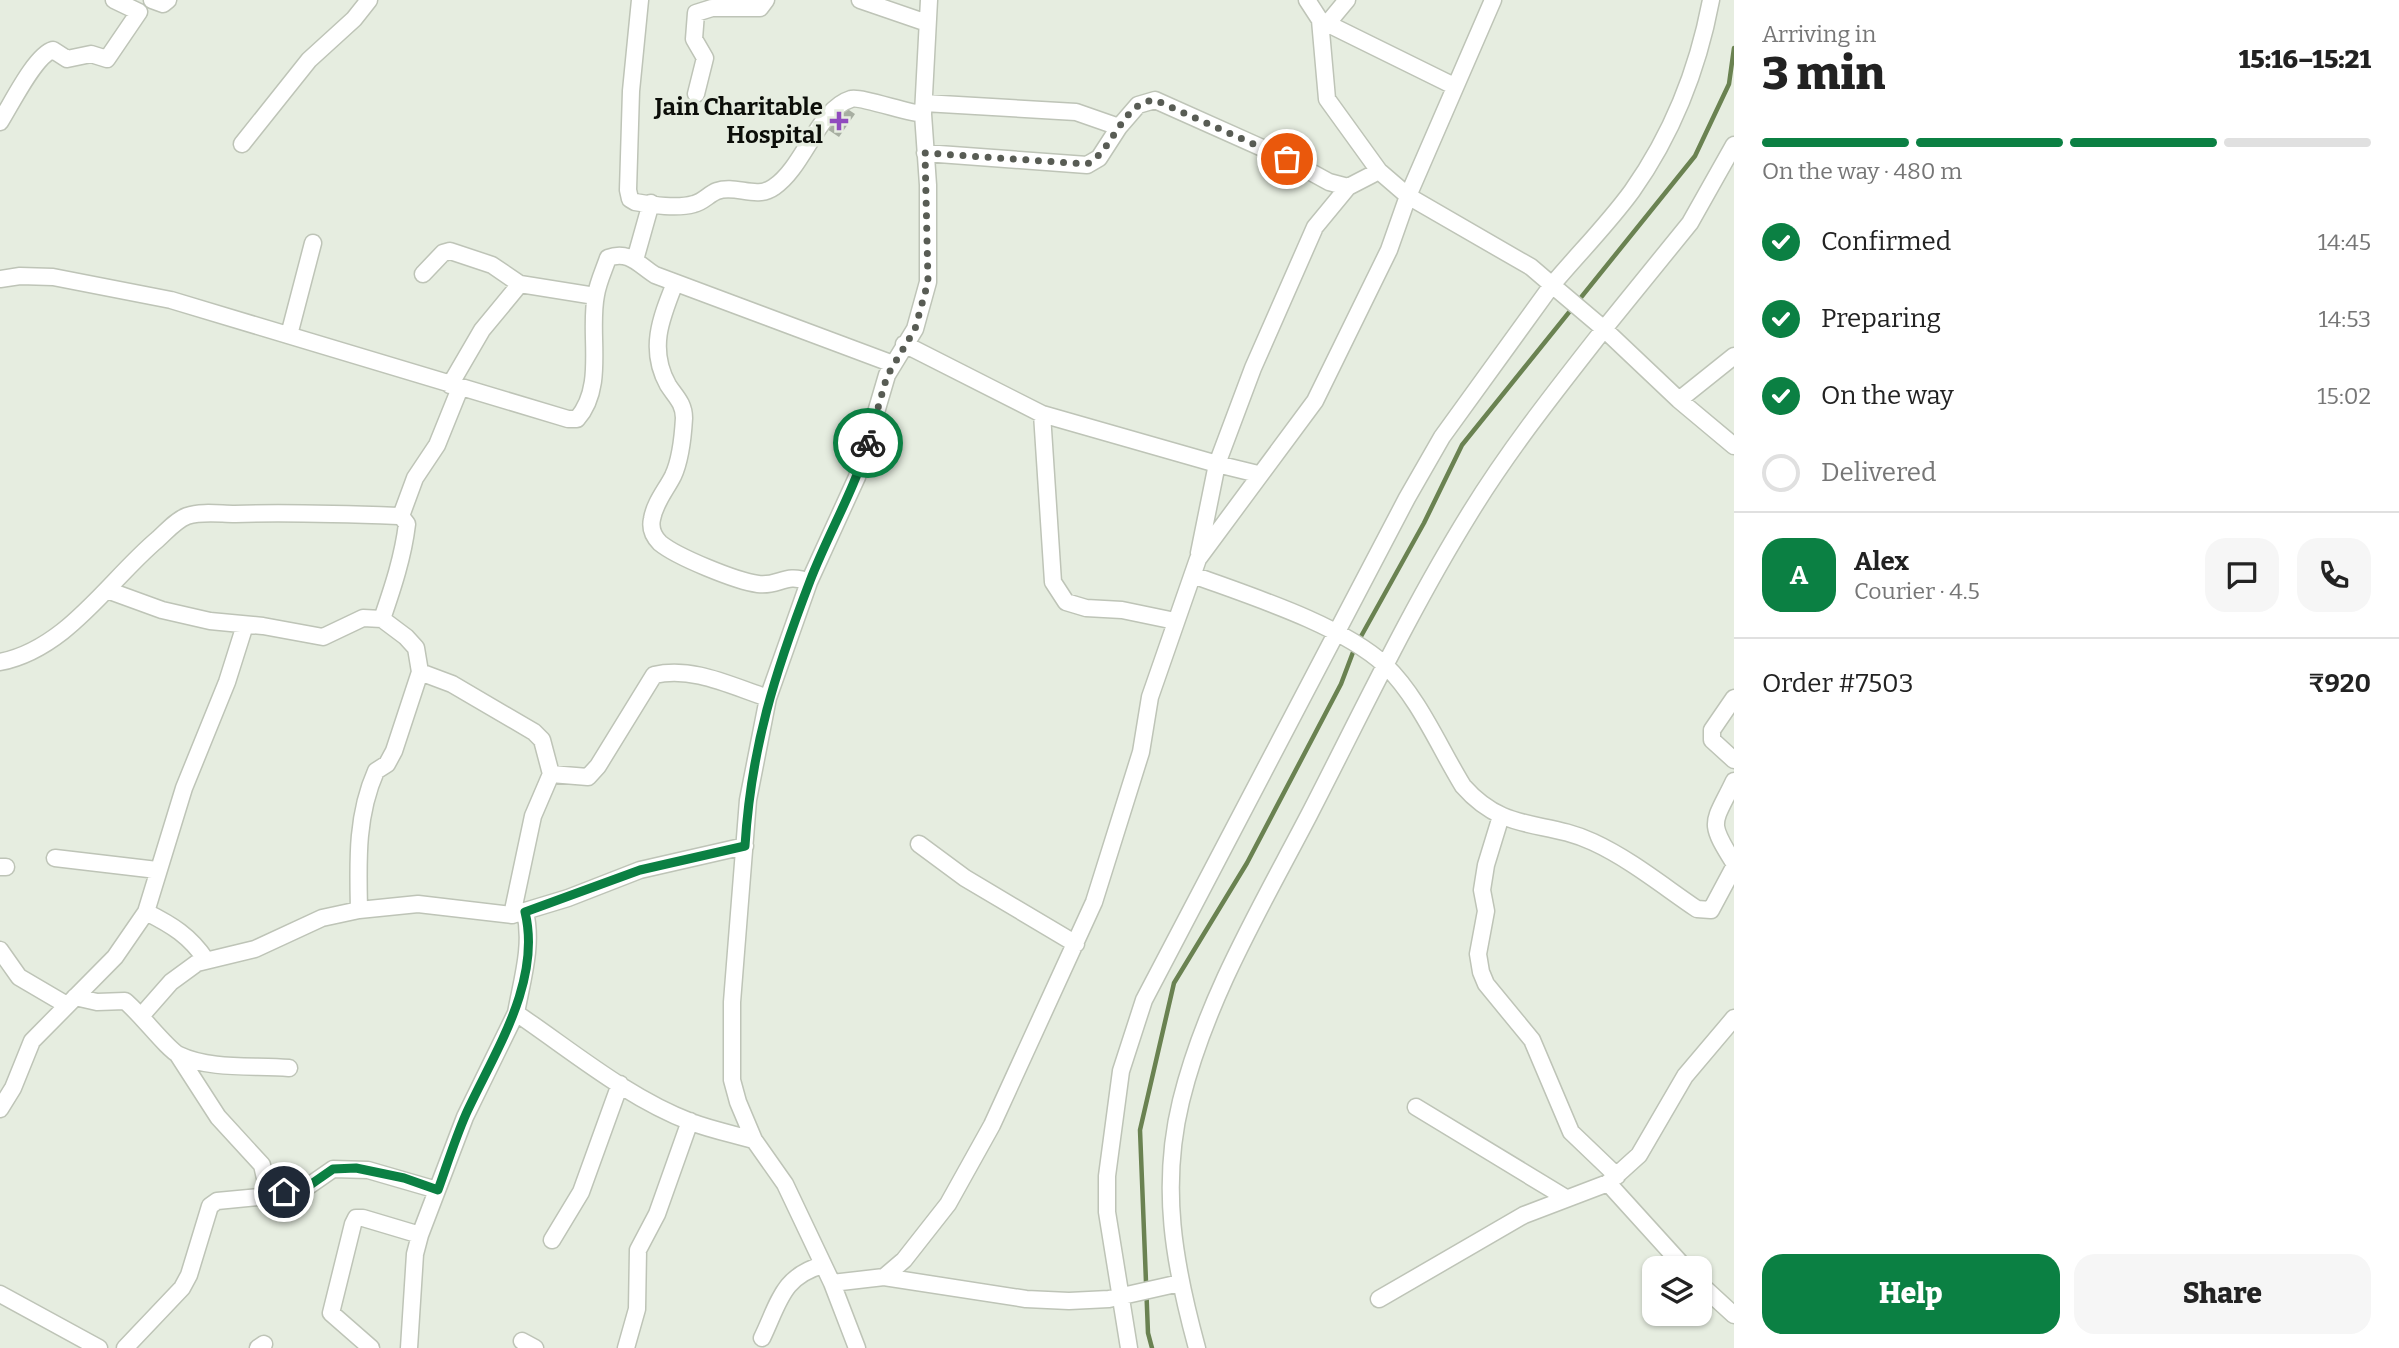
<!DOCTYPE html>
<html lang="en">
<head>
<meta charset="utf-8">
<style>
  :root { --surface:#fff; --page:#f6f6f6; --text:#222; --muted:#767676; --line:#e0e0e0; --accent:#0b8043 }
  body { margin:0; font-family:Bitter,serif; background:var(--page); color:var(--text); height:100vh; display:flex; flex-direction:column; font-size:26px; white-space:nowrap }
  * { box-sizing:border-box; margin:0 }
  p { font-size:23px; color:var(--muted) }
  .icon { flex:none; width:38px; height:38px; fill:none; stroke:currentColor; stroke-width:2; stroke-linecap:round; stroke-linejoin:round }
  .map { position:relative; flex:1; overflow:hidden }
  .details { display:flex; flex-direction:column; background:var(--surface); width:665px }
  .details>* { flex:none }
  .controls { position:absolute; left:1642px; top:1256px; display:grid; gap:14px }
  .controls a { display:grid; place-items:center; width:70px; height:70px; border-radius:14px; background:var(--surface); box-shadow:0 2px 5px #0004; font-size:35px }
  .pin { position:absolute; display:grid; place-items:center; width:60px; height:60px; color:#fff; margin:-30px; border:4px solid #fff; border-radius:50%; box-shadow:0 2px 7px #0007 }
  .courier { position:absolute; display:grid; place-items:center; width:70px; height:70px; margin:-35px; border:5px solid #0b8043; border-radius:50%; background:#fff; color:#222; box-shadow:0 2px 9px #0007 }
  .head em { font-style:normal; font-weight:800 }
  .head div { display:flex; flex-direction:column-reverse }
  .head { display:flex; align-items:center; justify-content:space-between; height:119px; padding:0 28px }
  h1 { font-size:46px; font-weight:800; line-height:52px }
  .bar { display:grid; grid-template-columns:repeat(4,1fr); gap:10px 7px; align-content:center; height:84px; padding:0 28px }
  .bar i { height:9px; border-radius:5px; background:var(--line) }
  .bar .current { background:var(--accent) }
  .bar p { grid-column:span 4 }
  .line { display:flex; align-items:center; gap:18px; padding:0 28px; border-top:2px solid var(--line) }
  .line div { flex:1 }
  .round { display:grid; place-items:center; flex:none; width:74px; height:74px; border-radius:21px; background:var(--page) }
  ol { padding:0 28px; list-style:none }
  li { display:flex; align-items:center; gap:21px; height:77px }
  li p { margin-inline-start:auto }
  li .icon { padding:7px; border-radius:50%; background:var(--accent); color:#fff; stroke-width:4 }
  li:last-child { color:var(--muted) }
  li i { width:38px; height:38px; border:4px solid var(--line); border-radius:50% }
  .cta { display:flex; gap:14px; margin-top:auto; padding:14px 28px }
  .cta a { flex:1; height:80px; border-radius:21px; background:var(--accent); color:#fff; font-size:28px; font-weight:800; line-height:80px; text-align:center }
  .cta a+a { background:var(--page); color:var(--text) }
  main { display:flex; flex:1; min-height:0 }
  .map>svg:first-child { display:block }
  .lines { fill:none; stroke-linecap:round; stroke-linejoin:round }
  .stream { stroke:#6a8251; stroke-width:4.5 }
  .building { fill:#a7aea1 }
  .minor-casing { stroke:#bec4b7; stroke-width:19 }
  .minor { stroke:#fff; stroke-width:16 }
  .done { stroke:#585c54; stroke-width:7; stroke-dasharray:0 12.6 }
  .route { stroke:#0b8043; stroke-width:9 }
  .poi-dot { fill:#904bbe; stroke:#e6ede0; stroke-width:2.5 }
  .labels { text-anchor:middle; stroke-width:7; stroke-linejoin:round; paint-order:stroke }
  .poi-label { font-size:24px; font-weight:bold; fill:#0c0e09; stroke:#e6ede0; text-anchor:end }
</style>
</head>
<body>
<main>
<div class="map">
<svg width="1734" height="1348" viewBox="0 0 1734 1348">
  <rect width="100%" height="100%" fill="#e6ede0"/>
  <g class="lines">
    <path class="stream" d="M 1359,640 L 1424,523 L 1462,445 L 1695,156 L 1729,84 L 1734,48
      M 1152,1348 L 1148,1333 L 1140,1130 L 1174,983 L 1247,863 L 1341,684 L 1355,647"/>
  </g>
  <path class="building" d="M 843,106 L 855,114 L 839,137 L 827,129 Z"/>
  <g class="lines">
    <g class="minor-casing">
      <path id="minor" d="M 152,0 L 163,4 L 168,0
        M 640,0 L 631,91 L 628,190 L 630,199 L 635,202 C 653,205 677,209 694,204 C 703,202 709,194 717,191 C 736,184 756,200 774,187 C 804,167 818,109 851,99 C 859,96 908,113 923,114
        M 860,0 L 927,23
        M 1711,0 C 1698,69 1673,133 1632,191 C 1608,224 1578,254 1552,285 L 1604,329 L 1690,223 L 1734,145
        M 1320,20 L 1454,86
        M 1327,24 L 1347,0
        M 696,94 L 705,58 L 694,39 L 696,13 L 712,8 L 760,8 L 766,0
        M 924,103 L 1076,112 L 1119,127 L 1099,158 L 1087,165 L 925,153
        M 0,122 C 11,105 35,55 53,50 L 67,59 L 91,54 L 107,59 L 139,12 L 114,0
        M 1119,127 L 1138,105 L 1155,100 L 1287,159 L 1329,182 L 1348,187
        M 242,144 L 309,60 L 354,19 L 369,0
        M 635,260 L 651,203
        M 423,274 L 443,253 L 450,251 L 492,265 L 520,284 L 595,296
        M 0,279 L 20,276 L 53,277 L 171,300 L 568,419 L 577,419 C 606,386 588,334 596,295 C 598,282 604,270 608,258 C 629,250 639,265 655,275 L 893,364
        M 675,283 C 661,318 648,349 668,385 C 675,396 684,403 684,418 C 683,436 681,459 673,476 C 666,490 655,502 652,519 C 650,528 653,536 660,543 C 677,557 736,581 758,584 C 779,587 785,572 809,582
        M 289,335 L 313,243
        M 904,344 L 1042,414 L 1217,464 L 1199,553
        M 450,385 L 482,330 L 520,284
        M 1679,400 L 1734,356
        M 1042,414 L 1053,582 L 1066,602 L 1086,608 L 1122,610 L 1175,621
        M 1258,474 L 1217,464 L 1253,368 L 1315,227 L 1348,187 L 1379,171
        M 1193,575 C 1250,596 1340,624 1385,665 C 1419,698 1439,747 1463,786 C 1505,834 1544,819 1593,842 C 1630,859 1663,886 1697,909 L 1711,910 L 1734,867
        M 107,590 L 162,610 L 210,621 L 263,626 L 323,637 L 363,618 L 382,619
        M 0,662 C 67,649 109,580 158,539 C 167,531 176,520 187,516 C 202,511 220,514 235,514 C 291,512 345,514 401,516 L 415,478 L 437,445 L 460,388
        M 420,672 L 452,684 L 534,732 L 542,740 L 551,774 L 533,816 L 512,915
        M 1734,698 L 1712,730 L 1712,740 L 1734,760
        M 551,774 L 588,777 L 598,766 L 654,675 C 693,666 731,686 768,698
        M 1734,781 C 1713,825 1707,820 1734,863
        M 1501,816 L 1486,865 L 1482,890 L 1486,911 L 1478,954 L 1481,972 L 1486,984 L 1532,1040 L 1571,1132 L 1617,1176
        M 919,844 L 965,878 L 1076,944
        M 55,858 L 157,870
        M 0,867 L 6,867
        M 359,910 C 358,862 356,816 376,771 L 387,764 L 394,751 L 420,672 L 416,648 L 406,637 L 382,619 C 393,587 403,557 407,524 L 401,516
        M 146,912 C 172,925 190,936 206,960
        M 525,912 C 533,945 522,980 516,1013 C 572,1051 628,1098 691,1122 C 712,1130 733,1134 754,1140
        M 0,950 L 19,977 L 65,1004
        M 75,997 L 97,1002 L 125,1001 C 140,1013 167,1049 179,1055 C 210,1070 255,1065 289,1068
        M 142,1015 L 171,982 L 197,963 L 255,949 L 322,918 L 359,910 L 418,904 L 512,915 L 568,898 L 640,870 L 745,846
        M 178,1055 L 218,1117 L 262,1165 L 269,1196
        M 1416,1107 L 1566,1198
        M 0,1109 L 13,1088 L 32,1041 L 115,957 L 146,912 L 184,788 L 227,682 L 245,625
        M 1608,1183 L 1686,1269
        M 552,1240 L 581,1192 L 620,1084
        M 884,1277 L 904,1260 L 948,1204 L 992,1125 L 1094,902 L 1141,752 L 1150,697 L 1198,559 L 1315,401 L 1389,250 L 1408,196 L 1493,0
        M 832,1283 L 785,1184 L 754,1140 L 738,1102 L 732,1080 L 732,1002 L 748,800 L 768,698 L 809,582 L 857,477 L 887,375 L 915,329 L 928,282 L 928,185 L 923,114 L 929,0
        M 1699,1283 L 1734,1315
        M 0,1294 L 99,1348
        M 1379,1299 L 1524,1215 L 1608,1183 L 1639,1155 L 1685,1076 L 1734,1018
        M 762,1338 C 779,1303 782,1276 823,1265
        M 522,1341 L 535,1348
        M 125,1348 L 182,1288 L 189,1275 L 210,1206 L 217,1201 L 269,1196 L 298,1189 L 310,1185 L 333,1169 L 368,1170 L 437,1190
        M 258,1348 L 264,1344
        M 371,1348 L 331,1313 L 353,1224 L 356,1218 L 363,1218 L 420,1235
        M 409,1348 L 415,1254 L 420,1235 L 465,1117 L 516,1013
        M 626,1348 L 637,1309 L 638,1250 L 657,1214 L 690,1121
        M 857,1348 L 832,1283 L 884,1277 L 1026,1299 L 1069,1301 L 1109,1299 L 1180,1283
        M 1129,1348 L 1107,1212 L 1107,1176 L 1121,1071 L 1144,1000 L 1407,498 L 1442,437 L 1552,285 L 1531,267 L 1408,196 L 1379,171 L 1327,99 L 1320,20 L 1307,0
        M 1197,1348 C 1174,1264 1160,1187 1181,1101 C 1206,999 1261,907 1309,815 C 1361,714 1410,610 1470,513 C 1510,448 1557,389 1604,329 L 1679,400 L 1734,446"/>
    </g>
    <use href="#minor" class="minor"/>
  </g>
  <g class="lines">
    <path class="done" d="M 868,443 L 887,376 L 915,329 L 928,282 L 925,153 L 1087,164 C 1114,150 1122,102 1155,100 L 1287,159"/>
    <path class="route" d="M 284,1192 L 310,1185 L 333,1169 L 356,1168 L 404,1178 L 438,1190 C 447,1165 455,1139 466,1114 C 494,1053 542,982 525,912 L 640,870 L 745,846 C 751,748 775,672 810,581 C 828,534 854,491 868,443"/>
  </g>
  <path class="poi-dot" d="M835.5 110.5h7v7h7v7h-7v7h-7v-7h-7v-7h7z"/>
  <g class="labels">
    <g class="poi-label">
      <text x="823" y="115">Jain Charitable<tspan x="823" dy="28">Hospital</tspan></text>
    </g>
  </g>
</svg>
<div class="controls">
<a><svg class="icon" aria-label="layers" viewBox="0 0 24 24"><path d="M12 4l9 5-9 5-9-5zM3 14l9 5 9-5"/></svg></a>
</div>
<div class="pin" style="left:1287px;top:159px;background:#ea580c"><svg class="icon" aria-label="bag" viewBox="0 0 24 24"><path d="M5 8h14l-1 12H6zM9 8a3 3 0 0 1 6 0"/></svg></div>
<div class="pin" style="left:284px;top:1192px;background:#1f2937"><svg class="icon" aria-label="home" viewBox="0 0 24 24"><path d="M3 11l9-7 9 7M6 9v11h12V9"/></svg></div>
<div class="courier" style="left:868px;top:443px"><svg class="icon" aria-label="bike" viewBox="0 0 24 24"><circle cx="6" cy="16" r="4"/><circle cx="18" cy="16" r="4"/><path d="M6 16l4-8h5l3 8M10 8l3 8H6M13 5h3"/></svg></div>
</div>
<section class="details">
<div class="head"><div><h1>3 min</h1><p>Arriving in</p></div><em>15:16–15:21</em></div>
<div class="bar"><i class="current"></i><i class="current"></i><i class="current"></i><i></i><p>On the way · 480 m</p></div>
<ol>
<li><svg class="icon" aria-label="check" viewBox="0 0 24 24"><path d="M5 12l5 5 9-10"/></svg>Confirmed<p>14:45</p></li>
<li><svg class="icon" aria-label="check" viewBox="0 0 24 24"><path d="M5 12l5 5 9-10"/></svg>Preparing<p>14:53</p></li>
<li><svg class="icon" aria-label="check" viewBox="0 0 24 24"><path d="M5 12l5 5 9-10"/></svg>On the way<p>15:02</p></li>
<li><i></i>Delivered</li>
</ol>
<div class="line" style="height:126px"><b class="round" style="background:var(--accent);color:#fff">A</b><div><b>Alex</b><p>Courier · 4.5</p></div><a class="round"><svg class="icon" aria-label="chat" viewBox="0 0 24 24"><path d="M4 5h16v11H9l-5 4z"/></svg></a><a class="round"><svg class="icon" aria-label="phone" viewBox="0 0 24 24"><path d="M5 4h4l2 5-3 2q2 4 5 5l2-3 5 2v4C11 20 4 13 5 4z"/></svg></a></div>
<div class="line" style="height:91px"><div>Order #7503</div><b>₹920</b></div>
<div class="cta"><a>Help</a><a>Share</a></div>
</section>
</main>
</body>
</html>
